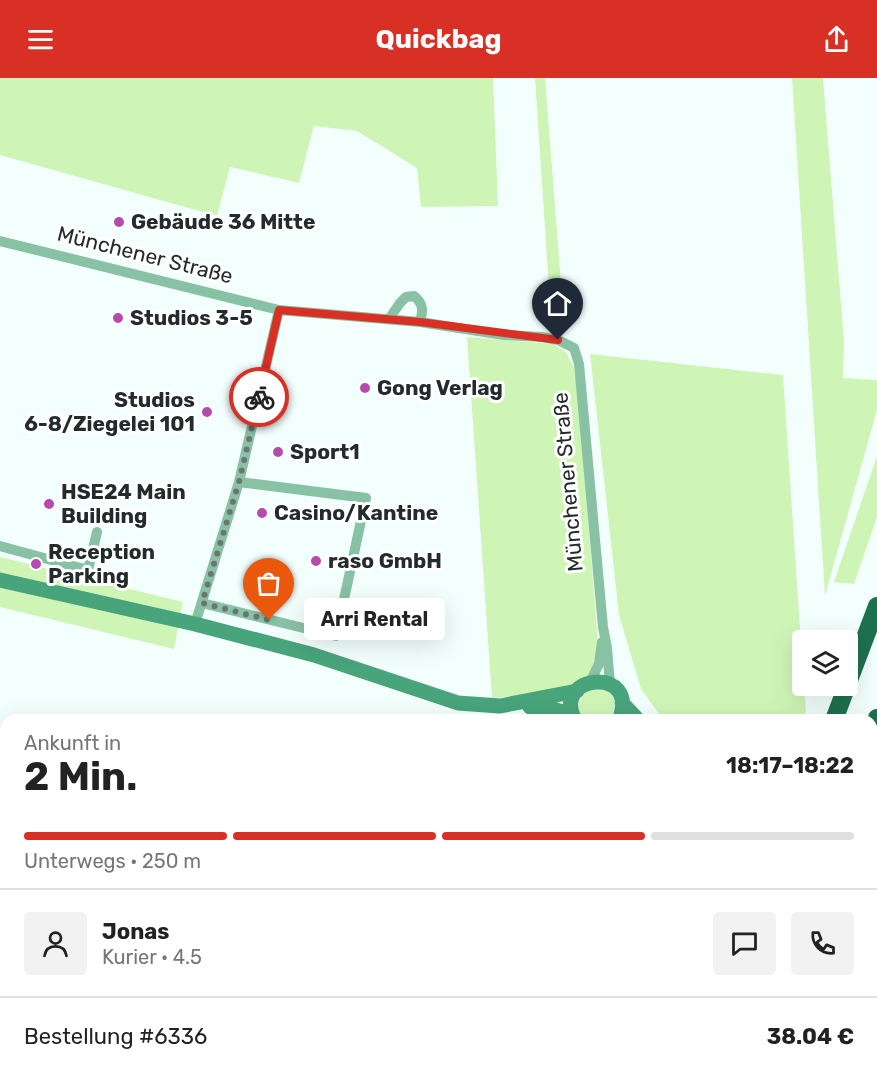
<!DOCTYPE html>
<html lang="de">
<head>
<meta charset="utf-8">
<style>
  :root { --surface:#fff; --page:#f2f2f2; --text:#222; --muted:#767676; --line:#e0e0e0; --accent:#d93025 }
  body { margin:0; font-family:Rubik,sans-serif; background:var(--page); color:var(--text); height:100vh; display:flex; flex-direction:column; font-size:22px; white-space:nowrap }
  * { box-sizing:border-box; margin:0 }
  p { font-size:20px; color:var(--muted) }
  .icon { flex:none; width:33px; height:33px; fill:none; stroke:currentColor; stroke-width:2; stroke-linecap:round; stroke-linejoin:round }
  .map { position:relative; flex:1; overflow:hidden }
  .sheet { position:absolute; left:0px; top:636px; width:878px; height:374px; display:flex; flex-direction:column; background:var(--surface); border-radius:18px 18px 0 0; box-shadow:0 6px 24px #0002 }
  .sheet>* { flex:none }
  .controls { position:absolute; left:792px; top:552px; display:grid; gap:12px }
  .controls a { display:grid; place-items:center; width:66px; height:66px; border-radius:6px; background:var(--surface); box-shadow:0 6px 24px #0002; font-size:30px }
  .pin { position:absolute; display:grid; place-items:center; width:51px; height:51px; color:#fff; margin:-62px -26px; border-radius:50% 50% 50% 0; rotate:-45deg; box-shadow:0 0 6px #0007 }
  .pin .icon { rotate:45deg }
  .courier { position:absolute; display:grid; place-items:center; width:60px; height:60px; margin:-30px; border:4px solid #d93025; border-radius:50%; background:#fff; color:#222; box-shadow:0 2px 8px #0007 }
  .bubble { position:absolute; height:42px; border-radius:6px; background:var(--surface); box-shadow:0 6px 24px #0002; font-size:20px; font-weight:700; line-height:42px; text-align:center }
  .summary em { font-style:normal; font-weight:700 }
  .summary div { display:flex; flex-direction:column-reverse }
  .summary { display:flex; align-items:center; justify-content:space-between; height:102px; padding:0 24px }
  h1 { font-size:39px; font-weight:700; line-height:45px }
  .bar { display:grid; grid-template-columns:repeat(4,1fr); gap:9px 6px; align-content:center; height:72px; padding:0 24px }
  .bar i { height:8px; border-radius:4px; background:var(--line) }
  .bar .on { background:var(--accent) }
  .bar p { grid-column:span 4 }
  .line { display:flex; align-items:center; gap:15px; padding:0 24px; border-top:2px solid var(--line) }
  .line div { flex:1 }
  .round { display:grid; place-items:center; flex:none; width:63px; height:63px; border-radius:6px; background:var(--page) }
  header { display:flex; justify-content:space-between; align-items:center; height:78px; padding:0 24px; background:var(--accent); color:#fff; font-size:27px; font-weight:700 }
  .map>svg:first-child { display:block }
  .green { fill:#cff5b6 }
  .lines { fill:none; stroke-linecap:round; stroke-linejoin:round }
  .street { stroke:#89c1a5; stroke-width:10 }
  .secondary { stroke:#48a47a; stroke-width:15 }
  .highway { stroke:#1e714f; stroke-width:18 }
  .done { stroke:#6c7574; stroke-width:6; stroke-dasharray:0 10.8 }
  .route { stroke:#d93025; stroke-width:8 }
  .poi-dot { fill:#b54bac; stroke:#fff; stroke-width:2 }
  .labels { text-anchor:middle; stroke-width:6; stroke-linejoin:round; paint-order:stroke }
  .poi-label { font-size:21px; font-weight:bold; fill:#242b2b; stroke:#fff; text-anchor:start }
  .street-label { font-size:21px; fill:#242b2b; stroke:#fff }
</style>
</head>
<body>
<header><svg class="icon" aria-label="menu" viewBox="0 0 24 24"><path d="M4 6h16M4 12h16M4 18h16"/></svg>Quickbag<svg class="icon" aria-label="share" viewBox="0 0 24 24"><path d="M12 15V3M7 8l5-5 5 5M5 13v7h14v-7"/></svg></header>
<div class="map">
<svg width="877" height="1009" viewBox="0 0 877 1009">
  <rect width="100%" height="100%" fill="#f3fffd"/>
  <path class="green" d="M 0,0 L 493,0 L 498,128 L 421,129 L 417,90 L 357,53 L 314,48 L 299,105 L 230,89 L 217,138 L 0,77 Z
    M 535,0 L 545,0 L 564,243 L 551,240 Z
    M 792,0 L 823,0 L 844,264 L 843,300 L 877,302 L 877,332 L 825,518 Z
    M 467,259 L 553,266 L 566,274 L 574,290 L 578,311 L 598,564 C 597,570 598,577 596,583 C 586,619 522,617 492,620 Z
    M 590,276 L 783,297 L 802,581 L 802,608 L 804,608 L 806,633 L 803,642 L 682,642 L 659,636 L 641,611 L 619,537 Z
    M 877,378 L 877,439 L 854,506 L 834,504 Z
    M 0,479 L 183,524 L 174,571 L 0,529 Z
    M 588,612 C 593,612 599,611 604,612 C 618,615 616,633 609,642 L 584,642 C 574,631 579,621 588,612 Z
    M 873,809 L 877,818 L 877,984 L 872,986 Z
    M 0,965 L 6,966 L 6,1004 L 410,1004 L 430,1009 L 0,1009 Z
    M 780,1004 L 861,1004 L 863,1009 L 777,1009 Z"/>
  <g class="lines">
    <path class="street" d="M 0,163 L 279,232 L 420,244 L 504,257 L 542,259 L 558,262 L 574,270 L 579,286 L 603,549 L 607,570 L 610,606
      M 389,241 L 400,225 L 406,219 L 414,218 C 424,226 423,233 420,244
      M 0,468 L 88,492 L 97,454
      M 202,525 L 336,558 L 366,420 L 239,404
      M 195,546 L 239,404 L 279,232
      M 590,604 L 599,586 L 602,564"/>
    <path class="secondary" d="M 0,502 L 195,546 L 314,577 L 458,625 L 500,628 L 577,613
      M 622,625 L 638,642
      M 530,629 C 546,629 559,631 573,638
      M 575,642 C 550,596 641,587 619,642
      M 872,691 L 877,691"/>
    <path class="highway" d="M 834,642 L 877,528
      M 872,654 L 877,640
      M 679,1009 L 681,1004
      M 722,1009 L 724,1004"/>
  </g>
  <g class="lines">
    <path class="done" d="M 259,319 L 239,404 L 202,525 L 269,542"/>
    <path class="route" d="M 259,319 L 279,232 L 420,244 L 558,262"/>
  </g>
  <g class="poi-dot">
    <circle cx="119" cy="144" r="6"/>
    <circle cx="118" cy="240" r="6"/>
    <circle cx="365" cy="310" r="6"/>
    <circle cx="207" cy="334" r="6"/>
    <circle cx="278" cy="374" r="6"/>
    <circle cx="49" cy="426" r="6"/>
    <circle cx="262" cy="435" r="6"/>
    <circle cx="316" cy="483" r="6"/>
    <circle cx="36" cy="486" r="6"/>
  </g>
  <g class="labels">
    <g class="poi-label">
      <text x="131" y="151">Gebäude 36 Mitte</text>
      <text x="130" y="247">Studios 3-5</text>
      <text x="377" y="317">Gong Verlag</text>
      <text x="195" y="329" text-anchor="end">Studios<tspan x="195" dy="24">6-8/Ziegelei 101</tspan></text>
      <text x="290" y="381">Sport1</text>
      <text x="61" y="421">HSE24 Main<tspan x="61" dy="24">Building</tspan></text>
      <text x="274" y="442">Casino/Kantine</text>
      <text x="48" y="481">Reception<tspan x="48" dy="24">Parking</tspan></text>
      <text x="328" y="490">raso GmbH</text>
    </g>
    <g class="street-label">
      <text transform="translate(145 177) rotate(14)" y="7">Münchener Straße</text>
      <text transform="translate(568 404) rotate(-95)" y="7">Münchener Straße</text>
    </g>
  </g>
</svg>
<div class="controls">
<a><svg class="icon" aria-label="layers" viewBox="0 0 24 24"><path d="M12 4l9 5-9 5-9-5zM3 14l9 5 9-5"/></svg></a>
</div>
<div class="pin" style="left:269px;top:542px;background:#ea580c"><svg class="icon" aria-label="bag" viewBox="0 0 24 24"><path d="M5 8h14l-1 12H6zM9 8a3 3 0 0 1 6 0"/></svg></div>
<div class="pin" style="left:558px;top:262px;background:#1f2937"><svg class="icon" aria-label="home" viewBox="0 0 24 24"><path d="M3 11l9-7 9 7M6 9v11h12V9"/></svg></div>
<div class="courier" style="left:259px;top:319px"><svg class="icon" aria-label="bike" viewBox="0 0 24 24"><circle cx="6" cy="16" r="4"/><circle cx="18" cy="16" r="4"/><path d="M6 16l4-8h5l3 8M10 8l3 8H6M13 5h3"/></svg></div>
<div class="bubble" style="left:304px;top:520px;width:141px">Arri Rental</div>
<section class="sheet">
<div class="summary"><div><h1>2 Min.</h1><p>Ankunft in</p></div><em>18:17–18:22</em></div>
<div class="bar"><i class="on"></i><i class="on"></i><i class="on"></i><i></i><p>Unterwegs · 250 m</p></div>
<div class="line" style="height:108px"><a class="round"><svg class="icon" aria-label="person" viewBox="0 0 24 24"><circle cx="12" cy="8" r="4"/><path d="M4 21q1-7 8-7t8 7"/></svg></a><div><b>Jonas</b><p>Kurier · 4.5</p></div><a class="round"><svg class="icon" aria-label="chat" viewBox="0 0 24 24"><path d="M4 5h16v11H9l-5 4z"/></svg></a><a class="round"><svg class="icon" aria-label="phone" viewBox="0 0 24 24"><path d="M5 4h4l2 5-3 2q2 4 5 5l2-3 5 2v4C11 20 4 13 5 4z"/></svg></a></div>
<div class="line" style="height:78px"><div>Bestellung #6336</div><b>38.04 €</b></div>
</section>
</div>
</body>
</html>
